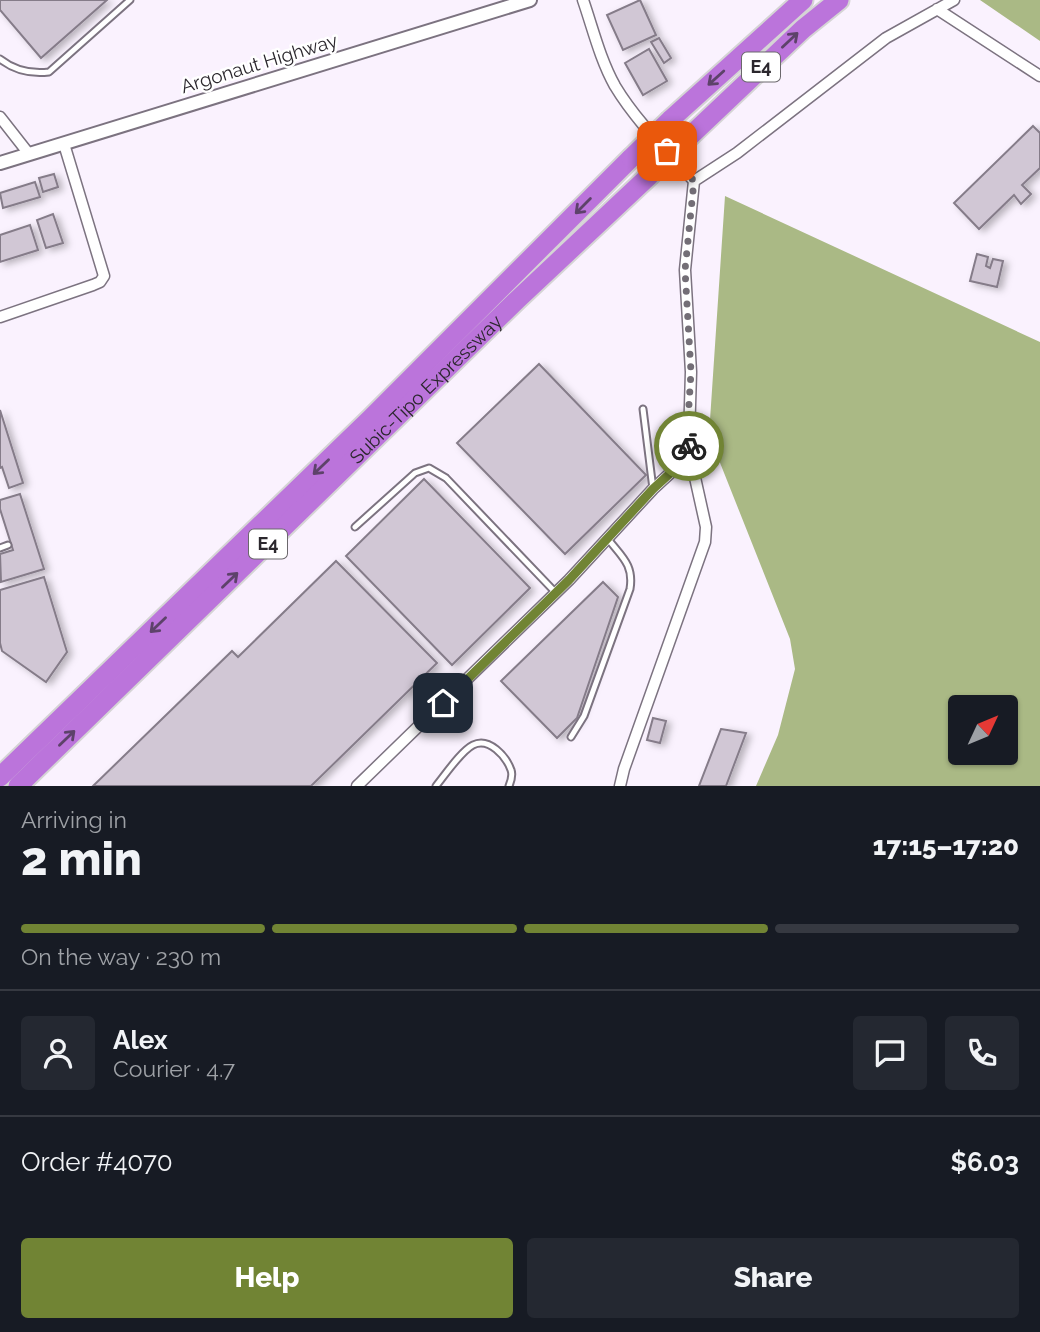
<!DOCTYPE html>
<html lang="en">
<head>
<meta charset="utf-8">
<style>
  :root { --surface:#171b24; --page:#242831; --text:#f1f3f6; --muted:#9ea1a6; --line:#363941; --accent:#718434 }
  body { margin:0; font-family:Raleway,sans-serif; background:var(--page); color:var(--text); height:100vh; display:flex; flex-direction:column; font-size:26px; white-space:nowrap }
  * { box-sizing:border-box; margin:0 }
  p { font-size:23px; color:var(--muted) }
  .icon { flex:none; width:38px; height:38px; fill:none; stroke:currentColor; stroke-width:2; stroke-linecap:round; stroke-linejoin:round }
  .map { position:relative; height:786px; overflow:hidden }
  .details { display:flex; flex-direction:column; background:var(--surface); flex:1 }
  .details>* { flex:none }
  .needle { width:46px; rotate:46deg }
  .buttons { position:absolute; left:948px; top:695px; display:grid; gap:14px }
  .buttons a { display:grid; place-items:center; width:70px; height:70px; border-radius:7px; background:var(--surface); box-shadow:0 2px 5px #0004; font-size:35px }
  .pin { position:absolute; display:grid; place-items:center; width:60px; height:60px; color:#fff; margin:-30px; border-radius:14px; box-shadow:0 4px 10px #0006 }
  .courier { position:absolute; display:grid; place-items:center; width:70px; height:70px; margin:-35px; border:5px solid #718434; border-radius:50%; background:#fff; color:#222; box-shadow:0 2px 9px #0007 }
  .headline em { font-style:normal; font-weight:800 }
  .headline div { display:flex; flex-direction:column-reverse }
  .headline { display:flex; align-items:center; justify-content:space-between; height:119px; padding:0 21px }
  h1 { font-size:46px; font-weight:800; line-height:52px }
  .bar { display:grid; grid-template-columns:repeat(4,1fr); gap:10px 7px; align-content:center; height:84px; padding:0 21px }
  .bar i { height:9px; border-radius:5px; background:var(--line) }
  .bar .selected { background:var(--accent) }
  .bar p { grid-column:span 4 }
  .line { display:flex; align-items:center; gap:18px; padding:0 21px; border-top:2px solid var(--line) }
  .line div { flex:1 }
  .round { display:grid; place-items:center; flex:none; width:74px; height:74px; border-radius:7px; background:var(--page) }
  .primary-button { display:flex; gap:14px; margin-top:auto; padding:14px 21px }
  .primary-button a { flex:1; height:80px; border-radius:7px; background:var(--accent); color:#fff; font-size:28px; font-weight:800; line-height:80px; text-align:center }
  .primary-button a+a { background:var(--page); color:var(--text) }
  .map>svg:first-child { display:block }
  .forest { fill:#aab985; fill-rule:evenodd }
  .building { fill:#d1c7d5; stroke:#857c89; stroke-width:2; filter:url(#shadow) }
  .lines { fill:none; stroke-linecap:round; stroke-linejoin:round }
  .service-casing { stroke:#7c7380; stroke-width:9 }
  .minor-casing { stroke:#7c7380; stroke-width:13 }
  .tertiary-casing { stroke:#7c7380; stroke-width:16 }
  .motorway-casing { stroke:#d5d4d5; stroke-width:23 }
  .service { stroke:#fff; stroke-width:5 }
  .minor { stroke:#fff; stroke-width:10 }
  .tertiary { stroke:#fff; stroke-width:12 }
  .motorway { stroke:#bb74db; stroke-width:19 }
  .motorway-bridge-casing { stroke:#d5d4d5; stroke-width:23; stroke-linecap:butt }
  .motorway-bridge { stroke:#bb74db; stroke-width:19 }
  .oneway { stroke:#5d426a }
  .done { stroke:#736e76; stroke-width:7; stroke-dasharray:0 12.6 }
  .route { stroke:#718434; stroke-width:9 }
  .labels { text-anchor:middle; stroke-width:5; stroke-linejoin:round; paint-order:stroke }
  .shield { fill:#fff; stroke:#6b686c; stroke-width:2 }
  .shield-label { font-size:18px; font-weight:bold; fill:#2b272d }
  .street-label { font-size:19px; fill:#2b272d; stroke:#fff }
</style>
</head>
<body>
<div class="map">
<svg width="1040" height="786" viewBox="0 0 1040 786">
  <defs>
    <filter id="shadow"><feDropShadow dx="4.5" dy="2.5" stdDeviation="3.5" flood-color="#0004"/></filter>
  </defs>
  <rect width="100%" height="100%" fill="#faf2fe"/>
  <path class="forest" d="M 980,0 L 1040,0 L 1040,41 Z
    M 725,196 L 1040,342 L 1040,786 L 756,786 L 778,735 L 795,669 L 790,639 L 709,435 ZM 1006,707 L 1006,752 L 961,752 L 961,707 Z"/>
  <path class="building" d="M 0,0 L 107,0 L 41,58 L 0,10 Z
    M 640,0 L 656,35 L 623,50 L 607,15 Z
    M 659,38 L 671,58 L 664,63 L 651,42 Z
    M 649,49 L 667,81 L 643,95 L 625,63 Z
    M 1033,126 L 1040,133 L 1040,168 L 1022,185 L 1031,194 L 1021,204 L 1014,195 L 979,229 L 954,203 Z
    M 54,174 L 58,187 L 43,192 L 39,178 Z
    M 35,182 L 40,197 L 3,208 L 0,193 Z
    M 53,214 L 63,243 L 46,248 L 37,220 Z
    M 30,225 L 38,250 L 0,262 L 0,235 Z
    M 977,254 L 988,257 L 986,266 L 990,268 L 993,259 L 1003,261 L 997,287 L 970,281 Z
    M 539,364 L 646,475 L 565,554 L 457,443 Z
    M 0,410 L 23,483 L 9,488 L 2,467 L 0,468 Z
    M 424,479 L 530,588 L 452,665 L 346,556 Z
    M 20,494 L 44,569 L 1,582 L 0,554 L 13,550 L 0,509 L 0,500 Z
    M 336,561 L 437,663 L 311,786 L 93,786 L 232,651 L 238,657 Z
    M 44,577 L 67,652 L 46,682 L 2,651 L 0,643 L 0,590 Z
    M 603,582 L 618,597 L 577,718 L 557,738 L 501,681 Z
    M 653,718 L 666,721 L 660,743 L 647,740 Z
    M 721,729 L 746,733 L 726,786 L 699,786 Z"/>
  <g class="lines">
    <g class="service-casing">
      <path id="service" d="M 0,59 C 14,70 32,74 49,72 L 130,0
        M 643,409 L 653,489
        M 355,527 L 415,473 L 429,468 L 446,478 L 556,593
        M 0,548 L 8,545
        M 571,737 L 584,716 L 630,589 C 634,565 622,557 608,539
        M 436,786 C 445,775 461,751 473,745 C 489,737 506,756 511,770 C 513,775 511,781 509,786"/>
    </g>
    <g class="minor-casing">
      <path id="minor" d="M 583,0 C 593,29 600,59 615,86 C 636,121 667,151 694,181 L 685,270 L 691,372 L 689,438 L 690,455 L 706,527 L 705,542 L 624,769 L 620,786
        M 937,9 L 1040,76
        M 0,117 L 29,154
        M 694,181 L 737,153 L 886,38 L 954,0
        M 0,317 L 93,285 L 100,282 L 104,276 L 64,144
        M 357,786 L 569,580 L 653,489 L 690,455"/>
    </g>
    <g class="tertiary-casing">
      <path id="tertiary" d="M 0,163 L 530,0"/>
    </g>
    <g class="motorway-casing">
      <g id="motorway">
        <path d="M 670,120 L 803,0"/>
        <path d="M 688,138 L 803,29 L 839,0"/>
        <path d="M 0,777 L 370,419 L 631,158"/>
        <path id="s1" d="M 18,786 L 517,300 L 649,176"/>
      </g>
    </g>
    <use href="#service" class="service"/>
    <use href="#minor" class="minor"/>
    <use href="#tertiary" class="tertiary"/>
    <use href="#motorway" class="motorway"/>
    <g class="motorway-bridge-casing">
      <path id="motorway-bridge" d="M 631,158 L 670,120
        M 649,176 L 688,138"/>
    </g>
    <use href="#motorway-bridge" class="motorway-bridge"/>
  </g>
  <defs><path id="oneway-shaft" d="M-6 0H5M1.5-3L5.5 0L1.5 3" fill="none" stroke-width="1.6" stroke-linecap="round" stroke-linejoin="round" transform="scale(1.75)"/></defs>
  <g class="oneway">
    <use href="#oneway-shaft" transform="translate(790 40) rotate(-43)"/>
    <use href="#oneway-shaft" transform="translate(716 78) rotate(138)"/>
    <use href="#oneway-shaft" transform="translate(583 206) rotate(135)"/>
    <use href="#oneway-shaft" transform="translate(321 467) rotate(136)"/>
    <use href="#oneway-shaft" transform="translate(230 580) rotate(-44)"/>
    <use href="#oneway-shaft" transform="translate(158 625) rotate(136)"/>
    <use href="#oneway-shaft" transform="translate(67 738) rotate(-44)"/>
  </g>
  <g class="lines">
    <path class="done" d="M 667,151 L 694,181 L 685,270 L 691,372 L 688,420 L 689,446"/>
    <path class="route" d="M 443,703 L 569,580 L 653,489 L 690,455 L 689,446"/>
  </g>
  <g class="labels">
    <g class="shield">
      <rect x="742" y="52.5" width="38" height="29" rx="5"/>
      <rect x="249" y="529.5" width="38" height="29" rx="5"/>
    </g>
    <g class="shield-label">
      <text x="761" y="73">E4</text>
      <text x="268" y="550">E4</text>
    </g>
    <g class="street-label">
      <text transform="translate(259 63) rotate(-17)" y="7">Argonaut Highway</text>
      <text dy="7" stroke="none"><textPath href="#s1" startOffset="569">Subic-Tipo Expressway</textPath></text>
    </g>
  </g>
</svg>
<div class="buttons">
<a><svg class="needle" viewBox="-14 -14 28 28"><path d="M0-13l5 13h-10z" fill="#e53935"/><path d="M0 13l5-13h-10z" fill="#9ea1a6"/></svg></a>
</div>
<div class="pin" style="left:667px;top:151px;background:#ea580c"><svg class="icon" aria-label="bag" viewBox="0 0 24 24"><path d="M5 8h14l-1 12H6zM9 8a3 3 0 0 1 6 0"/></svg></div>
<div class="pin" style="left:443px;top:703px;background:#1f2937"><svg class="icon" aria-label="home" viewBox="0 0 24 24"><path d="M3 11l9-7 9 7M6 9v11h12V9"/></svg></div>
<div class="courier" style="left:689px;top:446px"><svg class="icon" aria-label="bike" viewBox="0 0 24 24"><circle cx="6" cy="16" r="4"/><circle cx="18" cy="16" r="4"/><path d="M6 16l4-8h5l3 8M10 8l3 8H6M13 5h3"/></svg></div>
</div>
<section class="details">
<div class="headline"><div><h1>2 min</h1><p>Arriving in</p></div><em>17:15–17:20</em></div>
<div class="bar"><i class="selected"></i><i class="selected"></i><i class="selected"></i><i></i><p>On the way · 230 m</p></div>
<div class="line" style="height:126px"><a class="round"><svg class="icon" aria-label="person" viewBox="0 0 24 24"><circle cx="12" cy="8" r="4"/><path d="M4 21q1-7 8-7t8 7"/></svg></a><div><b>Alex</b><p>Courier · 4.7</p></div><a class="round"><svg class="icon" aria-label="chat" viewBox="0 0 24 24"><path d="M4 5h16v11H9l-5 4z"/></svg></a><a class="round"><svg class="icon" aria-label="phone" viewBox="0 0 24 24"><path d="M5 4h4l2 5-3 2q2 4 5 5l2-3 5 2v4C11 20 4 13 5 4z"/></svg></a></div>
<div class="line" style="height:91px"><div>Order #4070</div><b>$6.03</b></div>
<div class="primary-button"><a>Help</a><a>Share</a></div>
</section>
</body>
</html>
